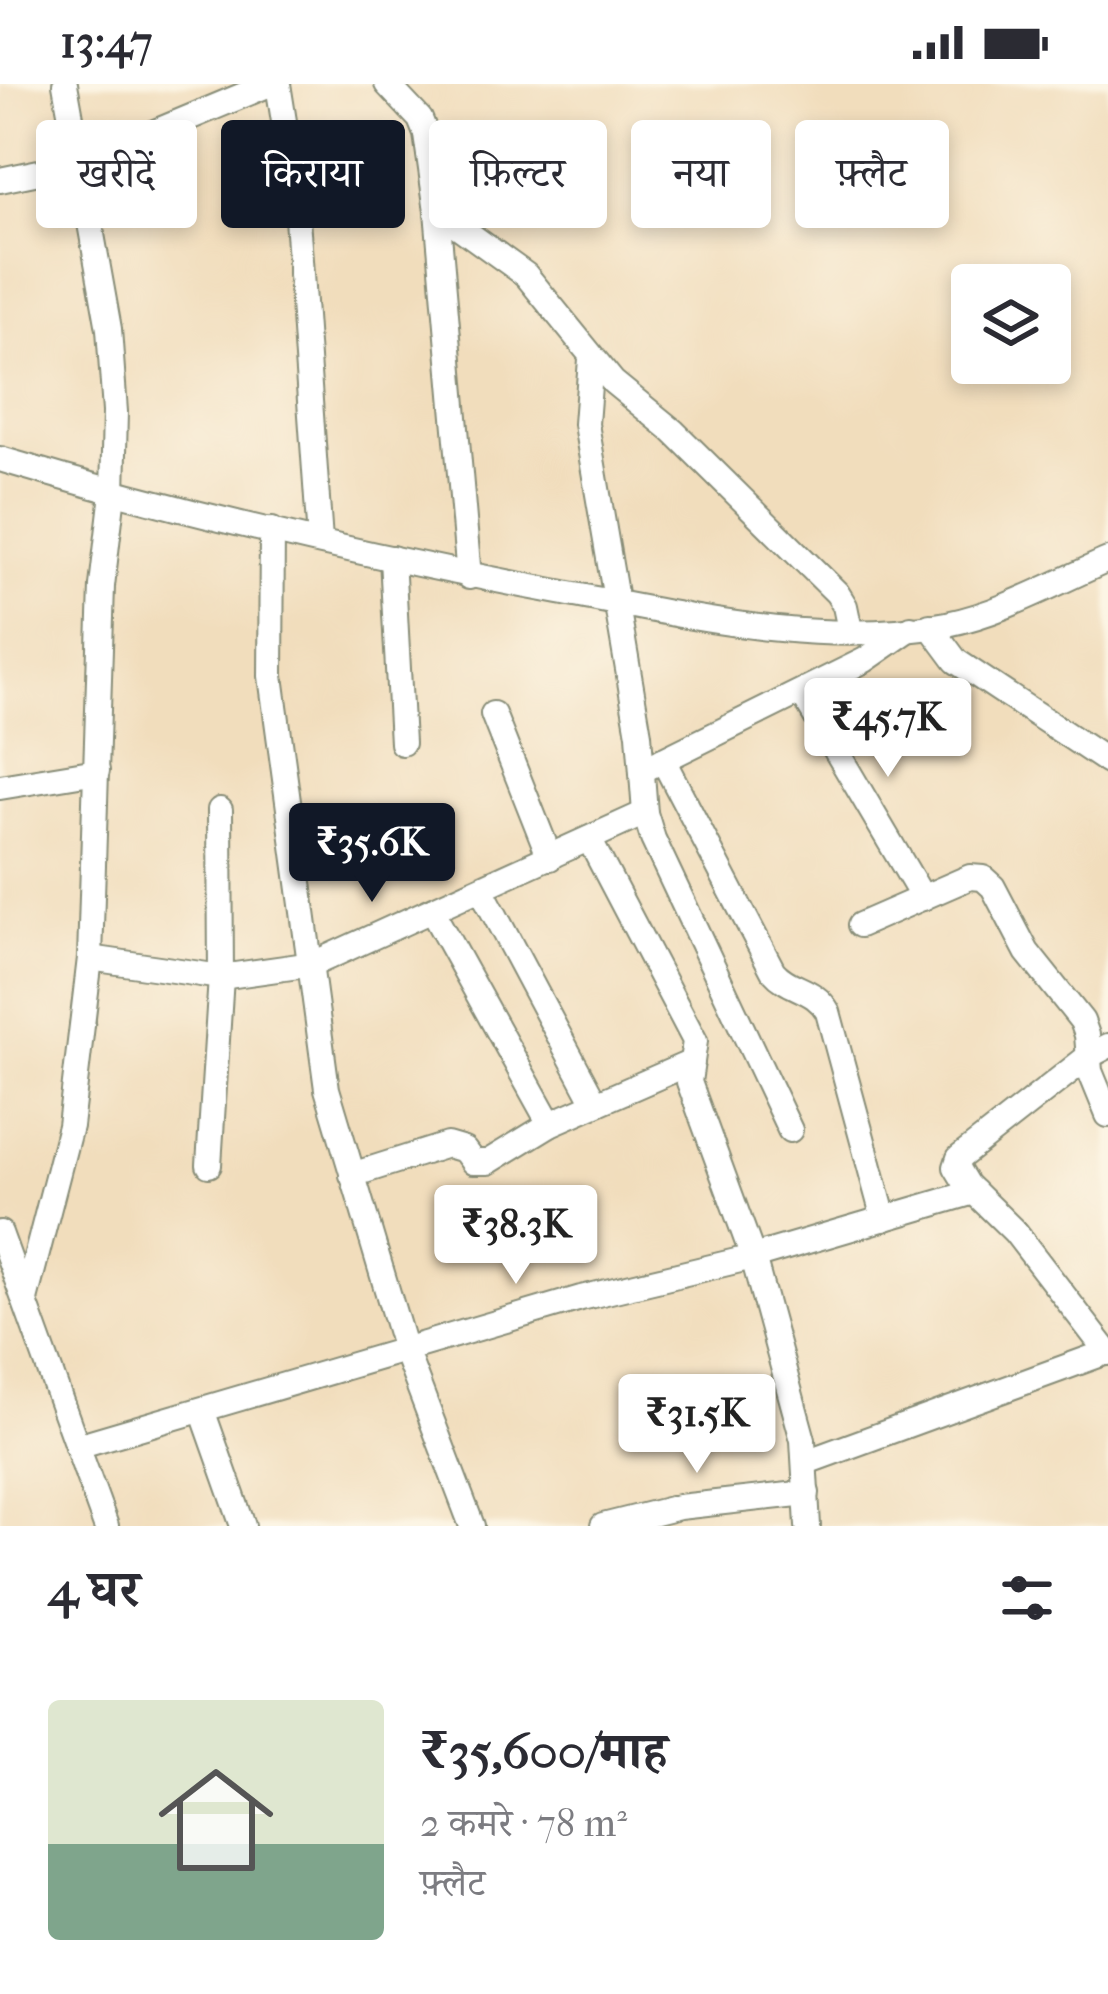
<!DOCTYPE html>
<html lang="hi">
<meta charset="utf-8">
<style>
:root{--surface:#fff;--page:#f7f7f7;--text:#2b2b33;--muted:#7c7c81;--accent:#111827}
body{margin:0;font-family:"IM FELL French Canon","Noto Serif Devanagari",serif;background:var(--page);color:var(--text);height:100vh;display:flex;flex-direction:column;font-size:45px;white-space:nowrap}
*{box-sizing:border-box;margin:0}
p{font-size:39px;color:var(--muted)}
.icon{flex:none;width:66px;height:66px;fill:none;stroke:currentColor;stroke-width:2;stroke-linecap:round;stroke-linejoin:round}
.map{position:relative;height:1442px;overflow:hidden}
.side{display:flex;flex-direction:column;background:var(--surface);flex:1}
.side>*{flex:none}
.guide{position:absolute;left:36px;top:36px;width:1038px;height:108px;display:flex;gap:24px}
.tools{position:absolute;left:951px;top:180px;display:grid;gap:24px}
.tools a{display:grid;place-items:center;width:120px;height:120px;border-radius:12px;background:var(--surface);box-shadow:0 6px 18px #0003;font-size:60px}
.price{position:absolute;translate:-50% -102px;padding:0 27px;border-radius:12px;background:#fff;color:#222;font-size:39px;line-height:78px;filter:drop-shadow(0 3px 6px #0008)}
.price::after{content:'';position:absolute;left:50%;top:72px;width:36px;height:27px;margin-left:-18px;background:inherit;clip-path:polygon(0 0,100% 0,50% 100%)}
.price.active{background:var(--accent);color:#fff}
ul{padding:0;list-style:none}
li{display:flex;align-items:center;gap:36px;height:300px;padding:0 48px}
li span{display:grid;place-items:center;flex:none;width:336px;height:240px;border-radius:12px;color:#555}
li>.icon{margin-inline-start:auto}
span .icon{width:144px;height:144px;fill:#fffc;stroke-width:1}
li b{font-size:51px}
h2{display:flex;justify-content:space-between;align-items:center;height:144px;padding:0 48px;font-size:51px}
.tag{padding:0 42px;border-radius:12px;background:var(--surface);box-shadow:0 6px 18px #0003;font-size:42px;line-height:108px}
.tag.active{background:var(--accent);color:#fff}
.status{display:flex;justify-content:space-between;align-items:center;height:84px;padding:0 60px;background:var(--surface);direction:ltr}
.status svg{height:33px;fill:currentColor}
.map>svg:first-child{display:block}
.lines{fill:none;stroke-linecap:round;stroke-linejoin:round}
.minor-casing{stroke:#888d78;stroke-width:28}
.minor{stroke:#fff;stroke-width:24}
</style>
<div class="status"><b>13:47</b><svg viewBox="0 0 49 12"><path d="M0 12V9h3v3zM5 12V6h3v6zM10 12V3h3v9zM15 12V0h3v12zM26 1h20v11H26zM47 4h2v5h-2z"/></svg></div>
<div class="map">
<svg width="1108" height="1442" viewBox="0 0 1108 1442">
<rect width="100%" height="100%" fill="#fcf5e5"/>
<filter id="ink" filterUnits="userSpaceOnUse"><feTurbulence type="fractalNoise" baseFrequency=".00833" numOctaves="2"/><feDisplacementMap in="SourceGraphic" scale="24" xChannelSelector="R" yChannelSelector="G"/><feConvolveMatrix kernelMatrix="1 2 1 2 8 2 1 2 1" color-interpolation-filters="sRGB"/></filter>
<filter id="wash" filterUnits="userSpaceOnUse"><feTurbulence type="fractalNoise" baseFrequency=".004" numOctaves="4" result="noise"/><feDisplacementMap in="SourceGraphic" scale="48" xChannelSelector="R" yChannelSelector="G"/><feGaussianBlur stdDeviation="2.7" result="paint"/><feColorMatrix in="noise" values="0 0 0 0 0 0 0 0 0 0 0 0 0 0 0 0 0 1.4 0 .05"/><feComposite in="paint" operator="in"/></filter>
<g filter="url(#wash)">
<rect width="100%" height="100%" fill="#f1ddbc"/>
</g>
<g filter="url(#ink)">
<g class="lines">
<defs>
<g id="minor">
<path d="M278,0l17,106 25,351"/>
<path d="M387,0l33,35 6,15 11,77 32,366"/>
<path d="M0,96l78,-16 192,-80"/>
<path d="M437,127l89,64 87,107 60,49 164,162 8,13 5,24"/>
<path d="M591,275l-5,65 53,310 6,79 8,26 137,291"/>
<path d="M0,375c183,55 371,98 559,133 124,23 261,57 388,32 55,-11 110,-42 161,-64"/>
<path d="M272,446l-1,146 56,413 78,261 67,176"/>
<path d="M392,474l10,185"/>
<path d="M930,542l26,35 152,101"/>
<path d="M802,609l121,205"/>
<path d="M493,630l57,144"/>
<path d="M663,676l110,211c17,20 41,16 55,41l56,207"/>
<path d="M649,683l216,-107 46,-32"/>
<path d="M0,703l97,-16"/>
<path d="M589,755l106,202 -6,41 64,175 50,183 5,86"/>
<path d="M481,805l114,214"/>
<path d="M432,827l118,213"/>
<path d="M860,841l110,-48 13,1 10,9 34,65 55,69 5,14 3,36 18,44"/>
<path d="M90,874l131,19 92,-13 332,-151"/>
<path d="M1108,962l-19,10 -130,102 -3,9 11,18 48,47 93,121"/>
<path d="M209,1081l12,-188 -1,-167"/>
<path d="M352,1091l95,-30 17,5 9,12h15l62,-38 142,-62"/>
<path d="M0,1149l106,293"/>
<path d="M25,1216l45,-174 20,-168 12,-372 11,-93 2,-81 -6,-83 -44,-245"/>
<path d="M202,1326l41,116"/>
<path d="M77,1362l504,-148 172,-41 221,-65"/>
<path d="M806,1378l301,-110"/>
<path d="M603,1442l76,-19 128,-14"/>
</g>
</defs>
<use href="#minor" class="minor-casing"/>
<use href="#minor" class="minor"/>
</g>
</g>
</svg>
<div class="tools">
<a><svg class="icon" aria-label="layers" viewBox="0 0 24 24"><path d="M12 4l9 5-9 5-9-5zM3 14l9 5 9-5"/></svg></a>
</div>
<b class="price" style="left:888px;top:696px">₹45.7K</b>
<b class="price active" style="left:372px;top:821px">₹35.6K</b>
<b class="price" style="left:516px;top:1203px">₹38.3K</b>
<b class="price" style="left:697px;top:1392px">₹31.5K</b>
<div class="guide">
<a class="tag">खरीदें</a>
<a class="tag active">किराया</a>
<a class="tag">फ़िल्टर</a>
<a class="tag">नया</a>
<a class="tag">फ़्लैट</a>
</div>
</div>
<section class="side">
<h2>4 घर<svg class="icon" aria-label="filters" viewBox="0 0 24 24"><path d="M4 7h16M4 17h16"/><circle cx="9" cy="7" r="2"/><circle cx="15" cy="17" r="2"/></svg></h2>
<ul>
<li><span style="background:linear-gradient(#dfe7d0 60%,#7fa58c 0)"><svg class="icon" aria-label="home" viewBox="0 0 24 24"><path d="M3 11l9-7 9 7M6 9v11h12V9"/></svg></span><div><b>₹35,600/माह</b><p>2 कमरे · 78 m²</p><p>फ़्लैट</p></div></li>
</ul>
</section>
